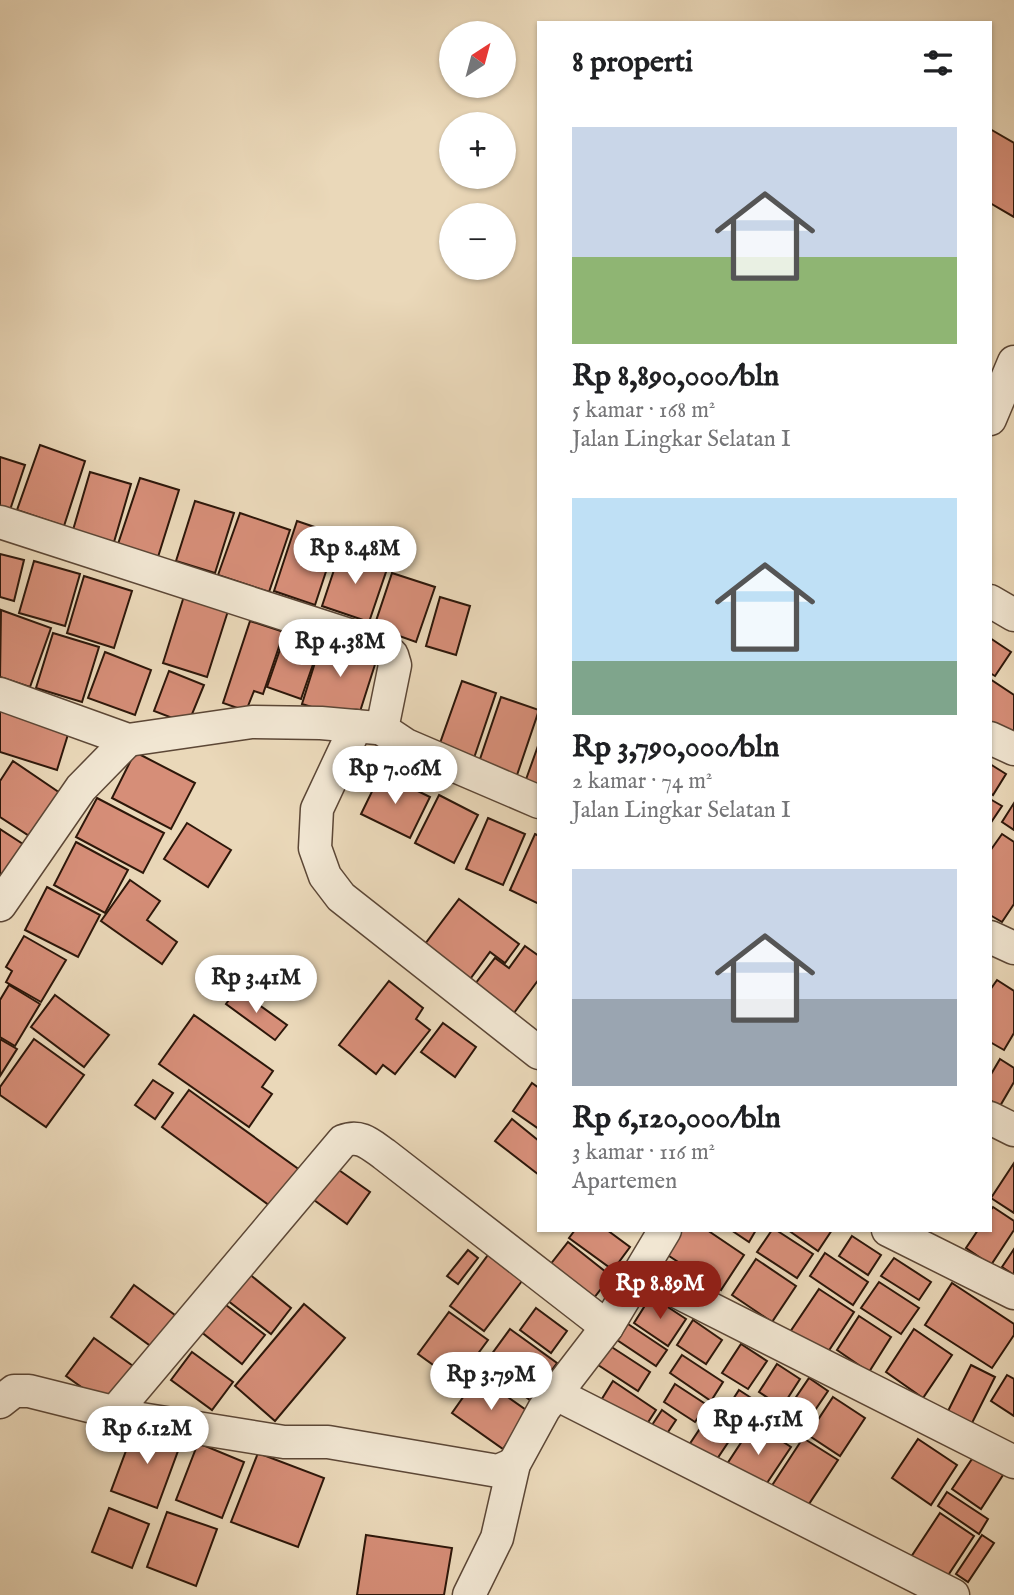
<!DOCTYPE html>
<html lang="id">
<meta charset="utf-8">
<style>
:root{--surface:#fff;--page:#f6f6f6;--text:#202124;--muted:#757577;--accent:#8f2418}
body{margin:0;font-family:"IM FELL English",serif;background:var(--page);color:var(--text);height:100vh;display:flex;flex-direction:column;font-size:26px;white-space:nowrap}
*{box-sizing:border-box;margin:0}
p{font-size:23px;color:var(--muted)}
.icon{flex:none;width:38px;height:38px;fill:none;stroke:currentColor;stroke-width:2;stroke-linecap:round;stroke-linejoin:round}
.map{position:relative;flex:1;overflow:hidden}
.sheet{position:absolute;left:537px;top:21px;width:455px;height:1211px;display:flex;flex-direction:column;background:var(--surface);border-radius:0px;box-shadow:0 2px 5px #0004}
.sheet>*{flex:none}
.needle{width:46px;rotate:36deg}
.tools{position:absolute;left:439px;top:21px;display:grid;gap:14px}
.tools a{display:grid;place-items:center;width:77px;height:77px;border-radius:50%;background:var(--surface);box-shadow:0 2px 5px #0004;font-size:35px}
.price{position:absolute;translate:-50% -60px;padding:0 16px;border-radius:24px;background:#fff;color:#222;font-size:23px;line-height:46px;filter:drop-shadow(0 2px 4px #0008)}
.price::after{content:'';position:absolute;left:50%;top:42px;width:21px;height:16px;margin-left:-10px;background:inherit;clip-path:polygon(0 0,100% 0,50% 100%)}
.price.current{background:var(--accent);color:#fff}
ul{padding:0;list-style:none}
li{display:grid;align-content:center;gap:14px;height:371px;padding:0 35px}
li span{display:grid;place-items:center;height:217px;border-radius:0px;color:#555}
li>.icon{margin-inline-start:auto}
span .icon{width:126px;height:126px;fill:#fffc;stroke-width:1}
li b{font-size:30px}
h2{display:flex;justify-content:space-between;align-items:center;height:84px;padding:0 35px;font-size:30px}
.map>svg:first-child{display:block}
.building{fill:#d68e78;stroke:#2d170a;stroke-width:2}
.lines{fill:none;stroke-linecap:round;stroke-linejoin:round}
.street-casing{stroke:#5c4736;stroke-width:35}
.street{stroke:#f1e6d2;stroke-width:32}
</style>
<div class="map">
<svg width="1014" height="1595" viewBox="0 0 1014 1595">
<rect width="100%" height="100%" fill="#ead8b9"/>
<filter id="stains"><feTurbulence type="fractalNoise" baseFrequency=".00286" numOctaves="4"/><feColorMatrix values="0 0 0 0 .2 0 0 0 0 .09 0 0 0 0 .02 0 0 0 .5 -.17"/></filter>
<radialGradient id="worn" r=".72"><stop offset=".6" stop-color="#630" stop-opacity="0"/><stop offset="1" stop-color="#630" stop-opacity=".3"/></radialGradient>
<g class="building">
<path d="M990,129l24,14v74l-24,-14z"/>
<path d="M40,445l45,16 -21,65 -47,-16z"/>
<path d="M0,457l25,8 -15,45 -10,-3z"/>
<path d="M90,472l41,12 -17,58 -41,-12z"/>
<path d="M140,478l39,12 -21,67 -40,-13z"/>
<path d="M195,501l39,12 -19,60 -39,-12z"/>
<path d="M240,513l50,17 -21,62 -51,-17z"/>
<path d="M297,521l41,14 -23,70 -41,-14z"/>
<path d="M341,549l47,17 -19,56 -47,-16z"/>
<path d="M0,554l24,6 -10,41 -14,-4z"/>
<path d="M34,561l46,13 -15,52 -46,-13z"/>
<path d="M392,573l43,14 -19,55 -42,-15z"/>
<path d="M84,576l48,15 -18,57 -47,-15z"/>
<path d="M184,596l44,15 -21,66 -44,-14z"/>
<path d="M440,597l30,9 -14,49 -30,-9z"/>
<path d="M1,610l50,18 -21,59 -30,-10z"/>
<path d="M250,621l34,11 -21,62 -9,-3 -8,20 -23,-8z"/>
<path d="M53,633l46,14 -17,55 -46,-14z"/>
<path d="M323,637l55,18 -21,66 -55,-17z"/>
<path d="M284,638l34,12 -17,49 -34,-12z"/>
<path d="M990,638l21,14 -16,24 -5,-3z"/>
<path d="M105,652l46,18 -16,45 -47,-17z"/>
<path d="M169,671l35,14 -16,39 -34,-13z"/>
<path d="M990,679l24,16v36l-5,8 -19,-12z"/>
<path d="M462,681l34,12 -22,65 -35,-12z"/>
<path d="M501,697l38,13 -23,68 -38,-13z"/>
<path d="M0,706l70,22 -13,42 -57,-18z"/>
<path d="M539,743v47l-15,-5z"/>
<path d="M135,752l60,31 -24,46 -59,-31z"/>
<path d="M13,761l50,34 -29,44 -34,-22v-36z"/>
<path d="M990,764l16,10 -13,21 -3,-2z"/>
<path d="M381,773l49,24 -20,41 -49,-24z"/>
<path d="M439,795l39,20 -24,48 -39,-20z"/>
<path d="M97,798l67,35 -21,40 -67,-36z"/>
<path d="M990,799l12,7 -12,18z"/>
<path d="M1014,803v27l-12,-8z"/>
<path d="M488,818l37,16 -22,51 -37,-16z"/>
<path d="M187,823l44,27 -23,37 -44,-28z"/>
<path d="M0,829l26,17 -20,31 -6,-4z"/>
<path d="M535,834l4,2v68l-29,-14z"/>
<path d="M1002,834l12,8v62l-12,18 -12,-7v-64z"/>
<path d="M76,842l52,28 -23,43 -51,-28z"/>
<path d="M130,880l30,21 -13,19 30,22 -15,22 -61,-43z"/>
<path d="M47,887l53,28 -22,42 -53,-27z"/>
<path d="M459,899l60,45 -14,19 -15,-11 -22,30 -46,-34z"/>
<path d="M24,936l42,24 -25,42 -35,-20 6,-11 -6,-4z"/>
<path d="M525,946l14,10v23l-28,38 -39,-29 23,-30 14,10z"/>
<path d="M997,980l17,11v42l-10,17 -14,-8v-52z"/>
<path d="M389,981l34,27 -7,11 14,11 -35,44 -12,-9 -7,9 -37,-29z"/>
<path d="M9,985l31,19 -25,42 -15,-9v-37z"/>
<path d="M237,989l50,36 -12,15 -49,-36z"/>
<path d="M55,995l54,40 -25,32 -53,-40z"/>
<path d="M194,1015l79,56 -11,16 10,7 -23,33 -90,-63z"/>
<path d="M443,1023l33,24 -21,30 -34,-25z"/>
<path d="M0,1039l17,10 -17,27z"/>
<path d="M34,1039l50,36 -38,52 -46,-32v-8z"/>
<path d="M1000,1059l14,9v14l-14,24 -10,-6v-24z"/>
<path d="M153,1080l20,13 -18,26 -20,-14z"/>
<path d="M532,1083l7,5v41l-26,-18z"/>
<path d="M189,1090l115,83 -27,38 -115,-84z"/>
<path d="M512,1119l27,22v34l-44,-34z"/>
<path d="M1014,1163v50l-23,-15z"/>
<path d="M336,1168l34,24 -23,32 -33,-24z"/>
<path d="M993,1207l21,14v9l-23,35 -25,-17 12,-18h12v-19z"/>
<path d="M575,1230h32l23,17 -17,23 -44,-32z"/>
<path d="M681,1230h26l37,25 -23,35 -55,-36z"/>
<path d="M731,1230h25l-7,12z"/>
<path d="M772,1230h4l37,24 -16,24 -40,-26z"/>
<path d="M788,1230h44l-14,21z"/>
<path d="M852,1236l29,19 -13,20 -29,-19z"/>
<path d="M568,1242l43,34 -21,27 -44,-33z"/>
<path d="M1014,1249v26l-12,-8z"/>
<path d="M468,1250l10,8 -20,26 -11,-8z"/>
<path d="M825,1253l43,29 -15,23 -43,-29z"/>
<path d="M488,1255l34,26 -38,50 -34,-25z"/>
<path d="M894,1258l37,24 -12,18 -38,-24z"/>
<path d="M756,1259l40,27 -24,36 -40,-27z"/>
<path d="M248,1273l43,35 -20,26 -44,-34z"/>
<path d="M879,1282l40,26 -18,26 -40,-26z"/>
<path d="M952,1283l62,41v11l-22,33 -67,-43z"/>
<path d="M134,1285l45,33 -23,32 -45,-33z"/>
<path d="M819,1289l35,23 -28,43 -36,-23z"/>
<path d="M651,1296l35,23 -18,27 -34,-23z"/>
<path d="M222,1302l43,33 -23,29 -42,-33z"/>
<path d="M304,1304l41,34 -70,83 -40,-35z"/>
<path d="M536,1308l31,23 -16,22 -31,-23z"/>
<path d="M449,1312l39,28 -31,42 -39,-28z"/>
<path d="M859,1316l32,21 -22,35 -32,-22z"/>
<path d="M619,1318l48,32 -11,16 -48,-32z"/>
<path d="M693,1320l29,20 -16,24 -29,-19z"/>
<path d="M510,1329l47,34 -27,37 -47,-34z"/>
<path d="M914,1329l38,26 -29,43 -37,-26z"/>
<path d="M94,1338l46,33 -28,38 -46,-33z"/>
<path d="M607,1344l43,28 -12,19 -43,-28z"/>
<path d="M741,1344l26,17 -19,28 -26,-16z"/>
<path d="M192,1352l41,30 -21,28 -41,-30z"/>
<path d="M682,1355l41,27 -12,19 -41,-28z"/>
<path d="M777,1364l23,15 -18,28 -23,-15z"/>
<path d="M971,1365l24,12 -24,48 -24,-12z"/>
<path d="M1007,1375l7,4v37l-23,-15z"/>
<path d="M478,1376l51,36 -26,37 -51,-36z"/>
<path d="M809,1378l19,13 -19,28 -19,-13z"/>
<path d="M613,1381l43,29 -13,20 -43,-28z"/>
<path d="M675,1384l32,21 -12,17 -31,-20z"/>
<path d="M739,1390l20,13 -11,17 -20,-13z"/>
<path d="M833,1397l32,21 -25,38 -32,-21z"/>
<path d="M715,1406l26,17 -28,42 -26,-17z"/>
<path d="M662,1410l14,10 -12,18 -14,-10z"/>
<path d="M754,1423l37,24 -30,45 -36,-25z"/>
<path d="M136,1424l46,16 -25,68 -46,-17z"/>
<path d="M803,1438l35,22 -33,50 -34,-23z"/>
<path d="M918,1439l39,26 -26,40 -39,-27z"/>
<path d="M198,1443l46,19 -22,56 -46,-18z"/>
<path d="M258,1453l66,25 -26,69 -67,-25z"/>
<path d="M974,1456l29,19 -22,34 -29,-20z"/>
<path d="M947,1492l41,27 -9,15 -41,-28z"/>
<path d="M109,1508l40,16 -17,44 -40,-16z"/>
<path d="M167,1512l50,17 -21,57 -49,-19z"/>
<path d="M940,1513l34,23 -33,50 -34,-23z"/>
<path d="M366,1535l86,13 -8,47h-87z"/>
<path d="M982,1535l12,8 -26,39 -12,-8z"/>
</g>
<g class="lines">
<defs>
<g id="street">
<path d="M990,419l24,-57"/>
<path d="M0,522l380,123 12,10 3,10 -13,64 24,16 133,57"/>
<path d="M990,601l24,14"/>
<path d="M0,694l128,46 124,-18 69,1 56,5"/>
<path d="M356,726l-39,83 -2,39 10,28 16,21 198,156"/>
<path d="M990,738l24,11"/>
<path d="M0,905l81,-117 47,-48"/>
<path d="M990,937l24,11"/>
<path d="M990,1118l24,12"/>
<path d="M888,1230l126,63"/>
<path d="M640,1273l374,189"/>
<path d="M556,1394l397,201"/>
<path d="M0,1402l14,-11h15l112,28 143,23h44l170,29 16,-7"/>
<path d="M114,1413l229,-272c17,-7 27,3 41,13l223,173"/>
<path d="M469,1595l28,-57 17,-74 30,-55 63,-82 58,-97"/>
</g>
</defs>
<use href="#street" class="street-casing"/>
<use href="#street" class="street"/>
</g>
<rect width="100%" height="100%" filter="url(#stains)"/>
<rect width="100%" height="100%" fill="url(#worn)"/>
</svg>
<div class="tools">
<a><svg class="needle" viewBox="-14 -14 28 28"><path d="M0-13l5 13h-10z" fill="#e53935"/><path d="M0 13l5-13h-10z" fill="#757577"/></svg></a>
<a>+</a>
<a>−</a>
</div>
<b class="price" style="left:355px;top:586px">Rp 8.48M</b>
<b class="price" style="left:340px;top:679px">Rp 4.38M</b>
<b class="price" style="left:395px;top:806px">Rp 7.06M</b>
<b class="price" style="left:256px;top:1015px">Rp 3.41M</b>
<b class="price current" style="left:660px;top:1321px">Rp 8.89M</b>
<b class="price" style="left:491px;top:1412px">Rp 3.79M</b>
<b class="price" style="left:758px;top:1457px">Rp 4.51M</b>
<b class="price" style="left:147px;top:1466px">Rp 6.12M</b>
<section class="sheet">
<h2>8 properti<svg class="icon" aria-label="filters" viewBox="0 0 24 24"><path d="M4 7h16M4 17h16"/><circle cx="9" cy="7" r="2"/><circle cx="15" cy="17" r="2"/></svg></h2>
<ul>
<li><span style="background:linear-gradient(#c9d6e8 60%,#8fb573 0)"><svg class="icon" aria-label="home" viewBox="0 0 24 24"><path d="M3 11l9-7 9 7M6 9v11h12V9"/></svg></span><div><b>Rp 8,890,000/bln</b><p>5 kamar · 168 m²</p><p>Jalan Lingkar Selatan I</p></div></li>
<li><span style="background:linear-gradient(#bfe0f5 75%,#7fa58c 0)"><svg class="icon" aria-label="home" viewBox="0 0 24 24"><path d="M3 11l9-7 9 7M6 9v11h12V9"/></svg></span><div><b>Rp 3,790,000/bln</b><p>2 kamar · 74 m²</p><p>Jalan Lingkar Selatan I</p></div></li>
<li><span style="background:linear-gradient(#c9d6e8 60%,#9aa5b1 0)"><svg class="icon" aria-label="home" viewBox="0 0 24 24"><path d="M3 11l9-7 9 7M6 9v11h12V9"/></svg></span><div><b>Rp 6,120,000/bln</b><p>3 kamar · 116 m²</p><p>Apartemen</p></div></li>
</ul>
</section>
</div>
